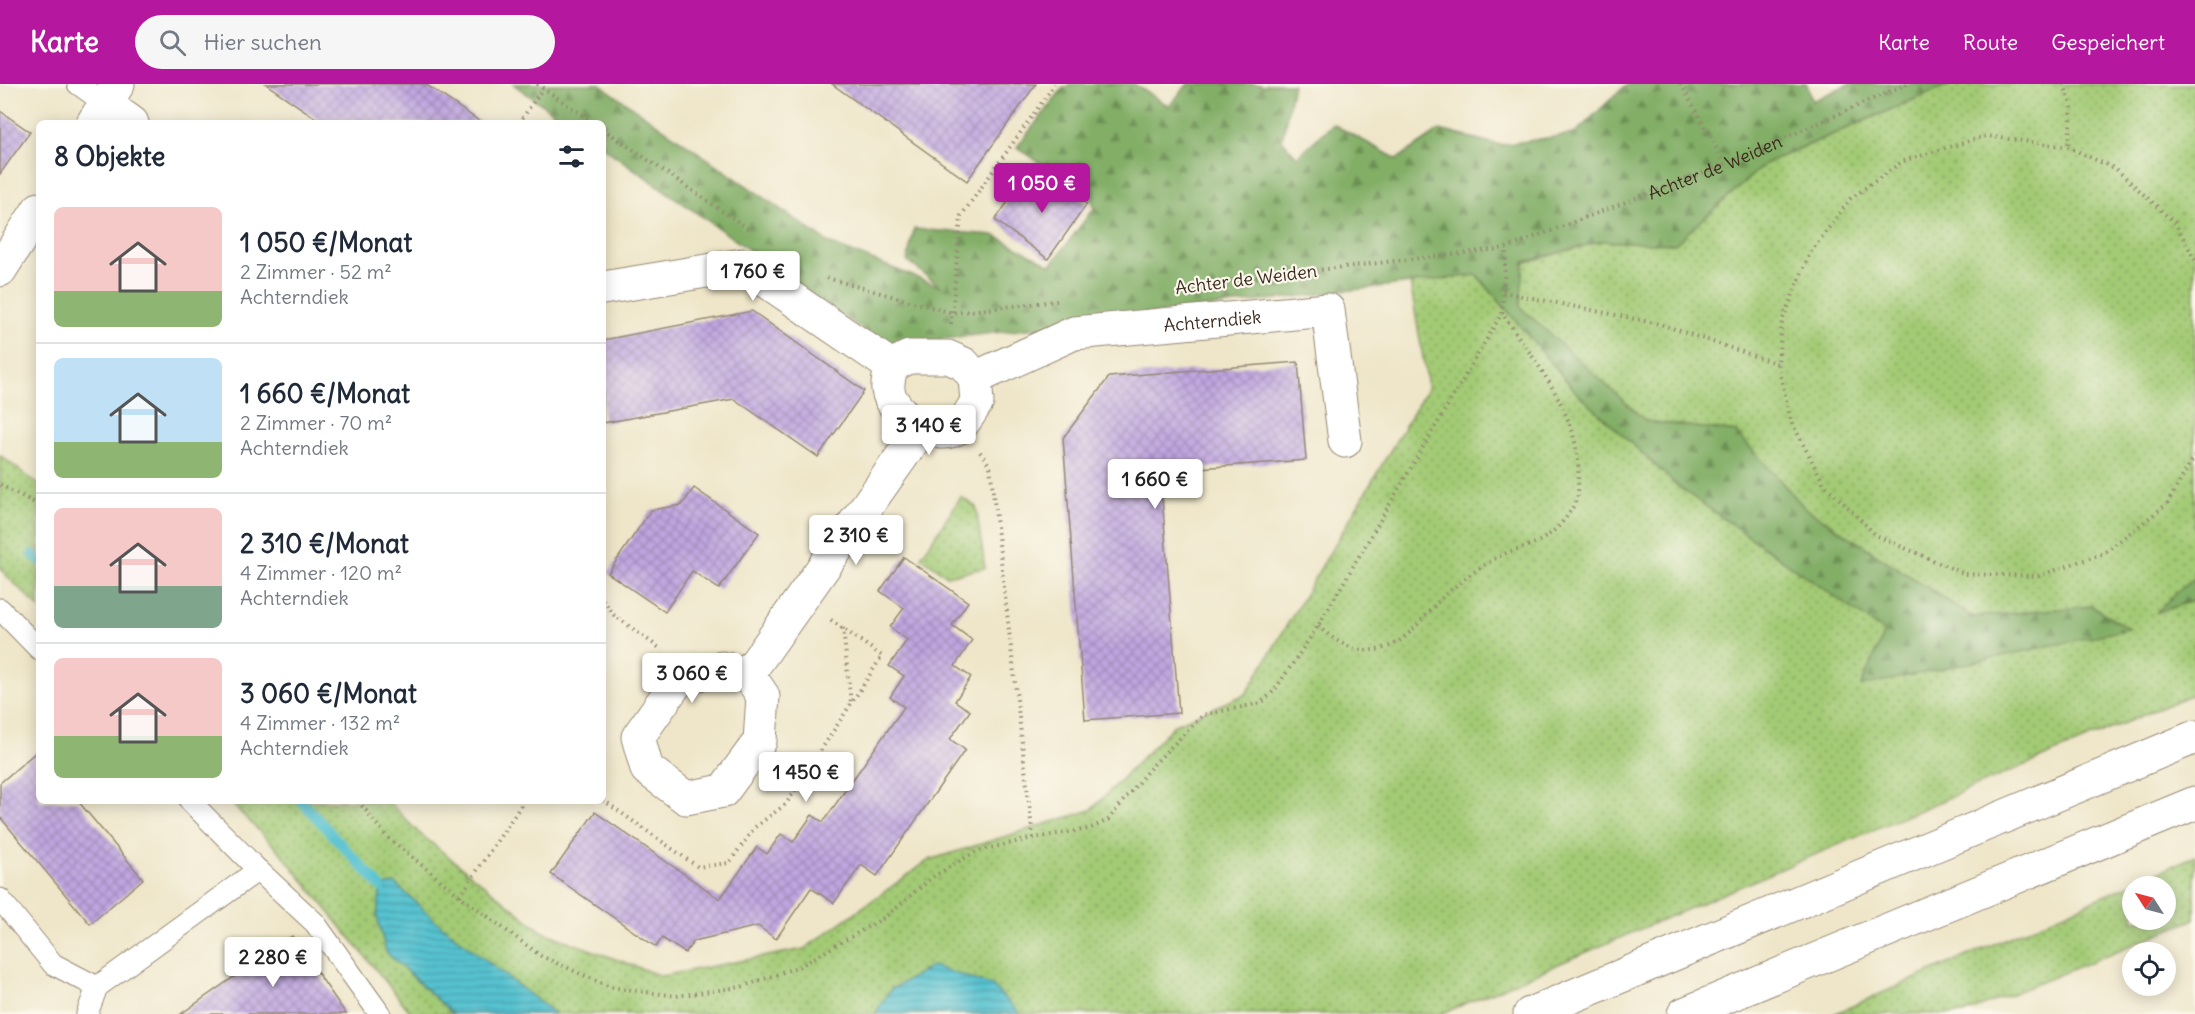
<!DOCTYPE html>
<html lang="de">
<meta charset="utf-8">
<style>
:root{--surface:#fff;--page:#f6f6f7;--text:#1f2937;--muted:#747a83;--line:#e0e1e3;--accent:#b5179e}
body{margin:0;font-family:Delius,sans-serif;background:var(--page);color:var(--text);height:100vh;display:flex;flex-direction:column;font-size:22px;white-space:nowrap}
*{box-sizing:border-box;margin:0}
p{font-size:20px;color:var(--muted)}
.icon{flex:none;width:33px;height:33px;fill:none;stroke:currentColor;stroke-width:2;stroke-linecap:round;stroke-linejoin:round}
.map{position:relative;flex:1;overflow:hidden}
.side{position:absolute;left:36px;top:36px;width:570px;height:684px;display:flex;flex-direction:column;background:var(--surface);border-radius:9px;box-shadow:0 3px 15px #0003}
.side>*{flex:none}
.needle{width:39px;rotate:306deg}
.tools{position:absolute;left:2122px;top:792px;display:grid;gap:12px}
.tools a{display:grid;place-items:center;width:54px;height:54px;border-radius:50%;background:var(--surface);box-shadow:0 3px 15px #0003;font-size:30px}
.price{position:absolute;translate:-50% -51px;padding:0 14px;border-radius:6px;background:#fff;color:#222;font-size:20px;line-height:39px;filter:drop-shadow(0 2px 3px #0008)}
.price::after{content:'';position:absolute;left:50%;top:36px;width:18px;height:14px;margin-left:-9px;background:inherit;clip-path:polygon(0 0,100% 0,50% 100%)}
.price.selected{background:var(--accent);color:#fff}
ul{padding:0;list-style:none}
li{display:flex;align-items:center;gap:18px;height:150px;padding:0 18px}
li+li{border-top:2px solid var(--line)}
li span{display:grid;place-items:center;flex:none;width:168px;height:120px;border-radius:9px;color:#555}
li>.icon{margin-inline-start:auto}
span .icon{width:72px;height:72px;fill:#fffc;stroke-width:1}
li b{font-size:26px}
h2{display:flex;justify-content:space-between;align-items:center;height:72px;padding:0 18px;font-size:26px}
header{display:flex;align-items:center;gap:36px;box-sizing:border-box;height:84px;padding:0 30px;background:var(--accent);color:#fff}
header strong{font-size:28px}
nav{display:flex;gap:33px;margin-inline-start:auto;font-size:21px}
.search{width:420px;height:54px;background:var(--page);display:flex;align-items:center;gap:15px;box-sizing:border-box;padding:0 21px;border-radius:33px;color:var(--muted);font-size:22px}
.map>svg:first-child{display:block}
.green{fill:url(#green-dots);stroke:#6f7a4a;stroke-width:1.5;fill-rule:evenodd}
.forest{fill:url(#forest-firs);stroke:#5e6c42;stroke-width:1.5}
.water{fill:url(#water-rules);stroke:#487677;stroke-width:1.5}
.lines{fill:none;stroke-linecap:round;stroke-linejoin:round}
.stream{stroke:#56c2d0;stroke-width:10}
.building{fill:url(#building-cross-hatch)}
.service-casing{stroke:#958874;stroke-width:23}
.minor-casing{stroke:#958874;stroke-width:35}
.trunk-casing{stroke:#958874;stroke-width:35}
.path{stroke:#958874;stroke-width:4;stroke-dasharray:1.5 4.5;stroke-linecap:butt}
.service{stroke:#fff;stroke-width:21}
.minor{stroke:#fff;stroke-width:33}
.trunk{stroke:#fff;stroke-width:33}
.labels{text-anchor:middle;dominant-baseline:central;stroke-width:4.5;stroke-linejoin:round;paint-order:stroke}
.street-label{font-size:18px;fill:#3b2a1e;stroke:#fbf7ec}
</style>
<header>
<strong>Karte</strong>
<div class="search"><svg class="icon" aria-label="search" viewBox="0 0 24 24"><circle cx="10" cy="10" r="6"/><path d="M15 15l6 6"/></svg>Hier suchen</div>
<nav><a>Karte</a><a>Route</a><a>Gespeichert</a></nav>
</header>
<div class="map">
<svg width="2195" height="930" viewBox="0 0 2195 930">
<defs>
<pattern id="green-dots" width="8" height="8" patternUnits="userSpaceOnUse" patternTransform="scale(1.5)"><rect width="8" height="8" fill="#a3ca75"/><path d="M2 2h.1M6 6h.1" fill="none" stroke="#86a45f" stroke-width="1.8" stroke-linecap="round"/></pattern>
<pattern id="forest-firs" width="22" height="20" patternUnits="userSpaceOnUse" patternTransform="scale(1.5)"><rect width="22" height="20" fill="#82ae66"/><path d="M5 1l3.5 6h-7zM16 11l3.5 6h-7z" fill="#6c8e53"/></pattern>
<pattern id="water-rules" width="6" height="5" patternUnits="userSpaceOnUse" patternTransform="scale(1.5)"><rect width="6" height="5" fill="#56c2d0"/><path d="M0 2.5h6" fill="none" stroke="#489ea8"/></pattern>
<pattern id="building-cross-hatch" width="8" height="8" patternUnits="userSpaceOnUse" patternTransform="scale(1.5)"><rect width="8" height="8" fill="#c0a6e0"/><path d="M0 0l8 8M0 8l8-8" fill="none" stroke="#9d87b5"/></pattern>
</defs>
<rect width="100%" height="100%" fill="#fbf7ec"/>
<filter id="ink" filterUnits="userSpaceOnUse"><feTurbulence type="fractalNoise" baseFrequency=".0167" numOctaves="2"/><feDisplacementMap in="SourceGraphic" scale="12" xChannelSelector="R" yChannelSelector="G"/><feConvolveMatrix kernelMatrix="1 2 1 2 8 2 1 2 1" color-interpolation-filters="sRGB"/></filter>
<filter id="wash" filterUnits="userSpaceOnUse"><feTurbulence type="fractalNoise" baseFrequency=".008" numOctaves="4" result="noise"/><feDisplacementMap in="SourceGraphic" scale="24" xChannelSelector="R" yChannelSelector="G"/><feGaussianBlur stdDeviation="1.35" result="paint"/><feColorMatrix in="noise" values="0 0 0 0 0 0 0 0 0 0 0 0 0 0 0 0 0 1.4 0 .05"/><feComposite in="paint" operator="in"/></filter>
<g filter="url(#wash)">
<rect width="100%" height="100%" fill="#efe6c9"/>
<g class="green">
<path d="M1950,0h245v494l-15,11 -23,23 38,-12v93l-754,321h-1029l-132,-162 -51,-51h159l31,32 124,99 118,44 143,-27 125,-89 162,-50 84,-86 71,-30 182,-307 -18,-105 67,-7 99,117 104,96 205,144 -24,54 231,-80 -120,11 -167,-109 -69,-76 -90,-11 -127,-114 5,-44 77,-22 74,3 91,-81z"/>
<path d="M0,371l39,30v123l-39,-39z"/>
<path d="M961,413l15,10 9,61 -38,8 -26,-19z"/>
<path d="M2195,772v63l-232,95h-129zM2133,802h33v34h-33z"/>
</g>
<g class="forest">
<path d="M513,0h86l232,160 110,43 -34,-26 7,-32 80,6 57,30 43,-57 -2,-9 -75,-52 46,-59 8,-4h63l35,22 19,-22h67l10,2 1,-2h27l-11,56 15,17 36,-33 64,35 43,-29 60,15 74,-11 53,-50h180l5,17 37,-17h101l-184,79 -91,81 -74,-3 -77,21 -4,45 126,114 90,11 69,76 167,109 120,-11 37,23 -268,57 24,-54 -205,-144 -104,-96 -99,-117 -591,71 -283,-199v-24h-35z"/>
<path d="M2195,494v22l-39,13 24,-24z"/>
</g>
<g class="water">
<path d="M395,799l42,39 118,92h-102l-67,-62 -9,-36 4,-29z"/>
<path d="M932,882l59,19 30,29h-146l15,-24z"/>
</g>
<g class="lines">
<g class="stream">
<path d="M32,470l7,6"/>
<path d="M301,717l80,86"/>
</g>
</g>
<g id="blocks">
<g class="building">
<path d="M266,0h159l57,39h-159z"/>
<path d="M832,0h204l-69,97z"/>
<path d="M0,27l30,21 -30,42z"/>
<path d="M1039,86l48,34 -39,55 -53,-39 20,-28 5,3z"/>
<path d="M752,227l112,80 -46,66 -84,-58 -131,24v-83z"/>
<path d="M1298,278l8,98 -146,11 19,242 -94,7 -22,-282 46,-61z"/>
<path d="M694,404l65,45 -40,56 -27,-18 -27,41 -57,-39 43,-63 31,-5z"/>
<path d="M904,473l64,45 -16,23 20,15 -17,26 16,11 -16,24 15,10 -20,28 15,11 -88,126 -16,-11 -27,38 -23,-15 -35,51 -18,-13 -64,15 -9,12 -23,-15 -6,9 -105,-73 44,-62 125,87 37,-52 10,7 14,-20 12,8 19,-27 11,7 81,-115 -14,-10 14,-21 -15,-10 18,-26 -17,-13 14,-19 -24,-17z"/>
<path d="M36,668l3,3v46h39l65,78 -53,45 -90,-107v-34z"/>
<path d="M292,852l54,78h-165z"/>
</g>
</g>
</g>
<g filter="url(#ink)">
<use href="#blocks" fill-opacity="0" stroke="#958874" stroke-width="1.5"/>
<g class="lines">
<defs>
<g id="service">
<path d="M78,0l28,20"/>
<path d="M0,525l39,40"/>
<path d="M190,717l68,69 57,53 65,91"/>
<path d="M0,815l53,65 44,23"/>
<path d="M87,930l10,-27 161,-117"/>
</g>
<g id="minor">
<path d="M106,20l26,19"/>
<path d="M93,39l25,-39"/>
<path d="M0,186l39,-61"/>
<path d="M603,204l140,-23 148,101"/>
<path id="s2" d="M891,282l18,-9h39l16,7 11,14 99,-45 254,-23 17,131"/>
<path d="M891,282c-1,7 -4,17 -3,24 4,25 51,56 73,35 6,-6 11,-16 16,-23l-2,-24"/>
<path d="M722,584l26,6 15,22 -3,45 -37,50 -37,7 -39,-29 -9,-32 41,-58z"/>
<path d="M748,590l174,-246"/>
</g>
<g id="trunk">
<path d="M1530,930l665,-277"/>
<path d="M1684,930l511,-211"/>
</g>
</defs>
<use href="#service" class="service-casing"/>
<use href="#minor" class="minor-casing"/>
<use href="#trunk" class="trunk-casing"/>
<g class="path">
<path d="M537,0l57,39"/>
<path d="M1681,0l44,80"/>
<path d="M2064,0l8,24 -4,39"/>
<path d="M519,39l24,-35"/>
<path d="M603,45l147,101"/>
<path d="M2195,176l-20,-37 -59,-54 -48,-22 -82,-11 -83,25 -53,38 -40,54 -28,68 -4,43 13,57 33,63 53,52 88,38 73,2 66,-23 63,-49 28,-49"/>
<path d="M827,194l125,35 105,-12"/>
<path id="s1" d="M1208,199l298,-35 219,-84 182,-80"/>
<path d="M1503,208l157,32 118,40"/>
<path d="M951,240l10,-108 94,-132"/>
<path d="M980,368l10,14 43,372"/>
<path d="M0,401l39,20"/>
<path d="M603,516l11,15 48,35"/>
<path d="M1318,542c21,19 44,32 74,19 19,-8 36,-35 53,-50 18,-16 37,-30 59,-41 11,-5 24,-7 35,-13 17,-9 31,-25 38,-43 2,-6 1,-13 1,-18 5,-63 -43,-118 -76,-167"/>
<path d="M843,544l8,76"/>
<path d="M603,716l95,67 31,-4 26,-36 31,-23 96,-148 -54,-38"/>
<path d="M358,717l28,35 74,60 81,60 69,31 66,9 65,-9 59,-21 85,-49 49,-41 43,-25 56,-13 56,-9 19,-9 40,-50 55,-55 58,-12 13,-12 44,-65 184,-313 4,-65"/>
<path d="M460,812l64,-95"/>
</g>
<use href="#service" class="service"/>
<use href="#minor" class="minor"/>
<use href="#trunk" class="trunk"/>
</g>
</g>
<g class="labels">
<g class="street-label">
<text stroke="none"><textPath href="#s1" startOffset="524">Achter de Weiden</textPath></text>
<text transform="translate(1246 195) rotate(-7)">Achter de Weiden</text>
<text stroke="none"><textPath href="#s2" startOffset="342">Achterndiek</textPath></text>
</g>
</g>
</svg>
<div class="tools">
<a><svg class="needle" viewBox="-14 -14 28 28"><path d="M0-13l5 13h-10z" fill="#e53935"/><path d="M0 13l5-13h-10z" fill="#747a83"/></svg></a>
<a><svg class="icon" aria-label="locate" viewBox="0 0 24 24"><circle cx="12" cy="12" r="6"/><path d="M12 2v4M12 18v4M2 12h4M18 12h4"/></svg></a>
</div>
<b class="price selected" style="left:1042px;top:130px">1 050 €</b>
<b class="price" style="left:753px;top:218px">1 760 €</b>
<b class="price" style="left:929px;top:372px">3 140 €</b>
<b class="price" style="left:1155px;top:426px">1 660 €</b>
<b class="price" style="left:856px;top:482px">2 310 €</b>
<b class="price" style="left:692px;top:620px">3 060 €</b>
<b class="price" style="left:806px;top:719px">1 450 €</b>
<b class="price" style="left:273px;top:904px">2 280 €</b>
<section class="side">
<h2>8 Objekte<svg class="icon" aria-label="filters" viewBox="0 0 24 24"><path d="M4 7h16M4 17h16"/><circle cx="9" cy="7" r="2"/><circle cx="15" cy="17" r="2"/></svg></h2>
<ul>
<li><span style="background:linear-gradient(#f6c9c9 70%,#8fb573 0)"><svg class="icon" aria-label="home" viewBox="0 0 24 24"><path d="M3 11l9-7 9 7M6 9v11h12V9"/></svg></span><div><b>1 050 €/Monat</b><p>2 Zimmer · 52 m²</p><p>Achterndiek</p></div></li>
<li><span style="background:linear-gradient(#bfe0f5 70%,#8fb573 0)"><svg class="icon" aria-label="home" viewBox="0 0 24 24"><path d="M3 11l9-7 9 7M6 9v11h12V9"/></svg></span><div><b>1 660 €/Monat</b><p>2 Zimmer · 70 m²</p><p>Achterndiek</p></div></li>
<li><span style="background:linear-gradient(#f6c9c9 65%,#7fa58c 0)"><svg class="icon" aria-label="home" viewBox="0 0 24 24"><path d="M3 11l9-7 9 7M6 9v11h12V9"/></svg></span><div><b>2 310 €/Monat</b><p>4 Zimmer · 120 m²</p><p>Achterndiek</p></div></li>
<li><span style="background:linear-gradient(#f6c9c9 65%,#8fb573 0)"><svg class="icon" aria-label="home" viewBox="0 0 24 24"><path d="M3 11l9-7 9 7M6 9v11h12V9"/></svg></span><div><b>3 060 €/Monat</b><p>4 Zimmer · 132 m²</p><p>Achterndiek</p></div></li>
</ul>
</section>
</div>
